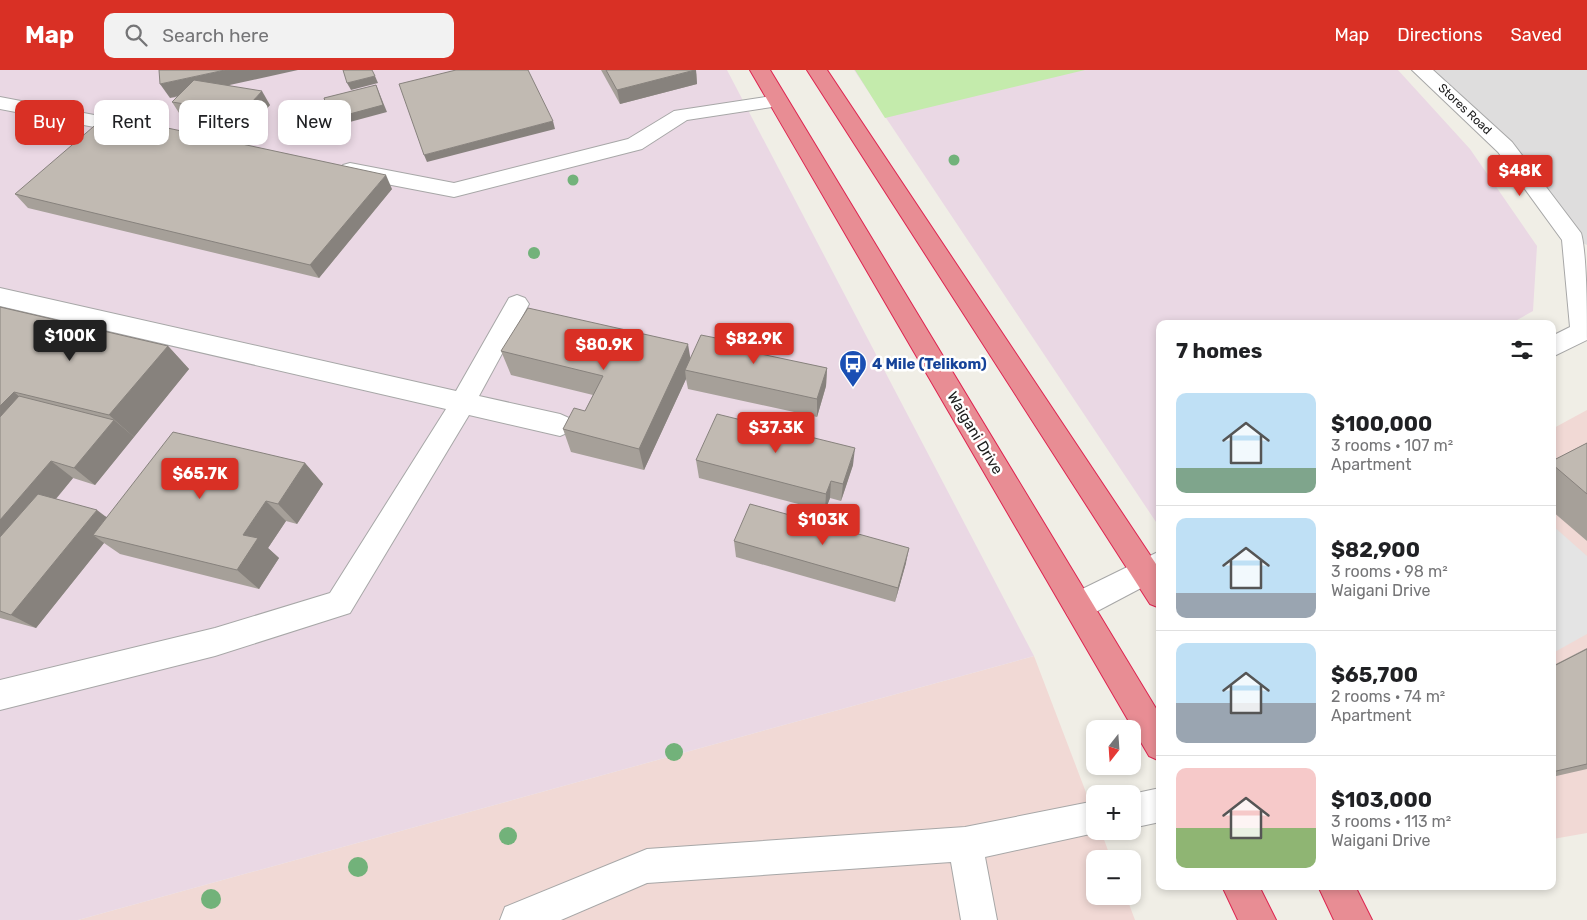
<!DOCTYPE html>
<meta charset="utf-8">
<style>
:root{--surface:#fff;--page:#f2f2f2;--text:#202124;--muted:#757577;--line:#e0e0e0;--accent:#d93025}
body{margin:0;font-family:Rubik,sans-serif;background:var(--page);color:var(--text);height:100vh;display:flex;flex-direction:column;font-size:19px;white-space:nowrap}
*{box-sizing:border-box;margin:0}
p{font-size:16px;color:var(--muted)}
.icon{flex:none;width:28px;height:28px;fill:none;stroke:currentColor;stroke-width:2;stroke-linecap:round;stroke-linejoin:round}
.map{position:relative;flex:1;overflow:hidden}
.drawer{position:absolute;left:1156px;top:250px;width:400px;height:570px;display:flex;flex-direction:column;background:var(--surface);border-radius:10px;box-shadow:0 2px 8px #0003}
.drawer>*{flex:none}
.hud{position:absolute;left:15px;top:30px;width:475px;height:45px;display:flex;gap:10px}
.needle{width:32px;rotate:197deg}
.buttons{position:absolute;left:1086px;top:650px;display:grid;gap:10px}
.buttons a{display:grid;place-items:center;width:55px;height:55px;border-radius:10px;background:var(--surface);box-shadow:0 2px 8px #0003;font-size:25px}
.price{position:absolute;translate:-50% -42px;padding:0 11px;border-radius:5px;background:var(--accent);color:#fff;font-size:16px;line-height:32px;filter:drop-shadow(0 1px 2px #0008)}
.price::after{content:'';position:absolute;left:50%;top:30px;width:15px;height:11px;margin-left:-8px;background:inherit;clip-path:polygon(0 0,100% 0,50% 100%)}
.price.current{background:#222;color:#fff}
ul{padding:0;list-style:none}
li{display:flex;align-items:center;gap:15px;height:125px;padding:0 20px}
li+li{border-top:1px solid var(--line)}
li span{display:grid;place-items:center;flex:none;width:140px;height:100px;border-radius:10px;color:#555}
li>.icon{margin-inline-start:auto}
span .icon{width:60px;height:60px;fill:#fffc;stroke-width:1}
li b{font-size:21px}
h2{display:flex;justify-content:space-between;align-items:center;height:60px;padding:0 20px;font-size:21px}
.tag{padding:0 18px;border-radius:10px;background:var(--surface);box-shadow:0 2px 8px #0003;font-size:18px;line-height:45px}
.tag.current{background:var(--accent);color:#fff}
header{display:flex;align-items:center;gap:30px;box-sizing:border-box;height:70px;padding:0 25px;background:var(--accent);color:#fff}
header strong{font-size:24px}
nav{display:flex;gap:28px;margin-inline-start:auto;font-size:18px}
.search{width:350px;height:45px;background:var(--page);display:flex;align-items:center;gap:12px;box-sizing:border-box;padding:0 18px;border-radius:10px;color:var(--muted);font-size:19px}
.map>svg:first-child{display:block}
.residential{fill:#dedddd}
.commercial{fill:#f1d9d5}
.industrial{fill:#ead8e4}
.grass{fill:#c4ebac}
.parking{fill:#e4e4e4}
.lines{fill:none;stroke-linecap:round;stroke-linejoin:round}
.minor-casing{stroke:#a7a7a7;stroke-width:2}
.highway-casing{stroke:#de2450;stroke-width:2}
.minor{fill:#fff;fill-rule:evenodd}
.highway{fill:#e88d94;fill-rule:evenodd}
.tree{fill:#72b27a}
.wall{fill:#a6a099}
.shaded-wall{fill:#87827d}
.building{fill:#c1bab2;stroke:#87827d}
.labels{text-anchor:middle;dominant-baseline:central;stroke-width:5;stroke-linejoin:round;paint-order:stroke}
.far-street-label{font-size:12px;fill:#202020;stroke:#fff}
.transit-label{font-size:15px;font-weight:bold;fill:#164399;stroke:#fff;text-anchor:start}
.street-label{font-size:15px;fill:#202020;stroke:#fff}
</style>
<header>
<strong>Map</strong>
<div class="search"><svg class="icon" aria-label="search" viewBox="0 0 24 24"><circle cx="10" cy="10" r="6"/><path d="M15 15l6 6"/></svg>Search here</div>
<nav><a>Map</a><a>Directions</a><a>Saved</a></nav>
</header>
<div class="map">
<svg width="1587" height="850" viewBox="0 0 1587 850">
<rect width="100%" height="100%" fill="#f0eee6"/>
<path class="residential" d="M1422,0h165v175l-14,-6 -68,-92z"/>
<g class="commercial">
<path d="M1587,340v423l-34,6 -1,-410z"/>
<path d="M1034,586l61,160v15h6l10,28h-16v37h31l9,24h-1057z"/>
</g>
<g class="industrial">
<path d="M0,0h727l307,586 -956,264h-78z"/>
<path d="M854,0h544l72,79 67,97 -4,65 -23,13h-350v204z"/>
</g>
<path class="grass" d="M855,0h230l-200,48z"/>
<path class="parking" d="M1552,455l35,31v78l-34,19z"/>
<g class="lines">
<defs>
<g id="minor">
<path d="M1412,0h21l79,72 69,91c6,20 6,83 6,107l-35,17v-21l18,-9 -8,-87 -64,-88z"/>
<path d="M778,25l7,2 3,4 -3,4 -98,15 -45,29 -188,48 -104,-20 -7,-2 -4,-5 4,-5 7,-2 104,20 174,-44 46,-28z"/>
<path d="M0,27l136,26 7,1 3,5 -3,5 -7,1 -136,-26z"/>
<path d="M0,218l456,103 53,-93 8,-3 8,3 4,6 -50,92 81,18 9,4 4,7 -4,7 -9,4 -91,-21 -119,198 -135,43 -215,54v-30l215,-52 115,-35 116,-184 -446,-103z"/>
<path d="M1160,481v27l-72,38 -10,4 -10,-4 -5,-10 5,-10z"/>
<path d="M1160,718v34l-28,6v-34z"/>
<path d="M1095,731v30h9l-119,26 12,63h-36l-10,-58 -304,21 -86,37h-61l5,-13 142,-58 318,-22z"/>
</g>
<g id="highway">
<path d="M750,0h20l390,645v46l-11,-5z"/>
<path d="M807,0h20l333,500v38l-10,-4z"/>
<path d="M1222,816h37l17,34h-38z"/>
<path d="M1318,816h37l17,34h-38z"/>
</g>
</defs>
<use href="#minor" class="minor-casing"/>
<use href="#highway" class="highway-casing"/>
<use href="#minor" class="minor"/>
<use href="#highway" class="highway"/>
</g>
<g class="tree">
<circle cx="954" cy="90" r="5.5"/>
<circle cx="573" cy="110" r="5.5"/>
<circle cx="534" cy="183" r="6"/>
<circle cx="674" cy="682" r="9"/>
<circle cx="508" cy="766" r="9"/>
<circle cx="358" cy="797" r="10"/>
<circle cx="211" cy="829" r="10"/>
</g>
<g class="wall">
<path d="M601,0h95l1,14 -77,20z"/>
<path d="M229,15l41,20 -20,22 -69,-11 -9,-14 5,-5 -7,1z"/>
<path d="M392,119l-73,89 -291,-70 -13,-14z"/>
<path d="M0,237l168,39 21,23 -94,116 -22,-7 -17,21 51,18 198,-54 18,21 -26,40 -11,-3 -18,27 11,10 -20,31 -139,-35 -16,-11 -68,85 -36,-10z"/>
<path d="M501,281l189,8 73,-4 64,13 -1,18 -9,31 -129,-28 -2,-10 -42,91 -73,-18 -8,-23 22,-18 8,-16 -82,-20z"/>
<path d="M1587,373v98l-35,-30v-50z"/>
<path d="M696,390l157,5 -12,36 -11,-3 -5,13 -126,-33z"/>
<path d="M734,471l172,22 -11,39 -159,-45z"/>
<path d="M1587,578v121l-35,8v-111z"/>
</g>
<g class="shaded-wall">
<path d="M225,0h73l-128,28 -10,-14z"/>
<path d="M696,0l1,14 -77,20 -3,-14z"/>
<path d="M375,6l3,7 -27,7 -4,-7z"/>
<path d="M376,15l11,27 -52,14 -4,-7z"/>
<path d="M262,21l8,14 -20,22 -8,-14z"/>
<path d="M553,51l2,8 -128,33 -3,-7z"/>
<path d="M386,105l6,14 -73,89 -9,-13z"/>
<path d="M763,265l1,19 -8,-1z"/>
<path d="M688,274l4,24 -7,2 1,9 -42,91 -5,-21z"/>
<path d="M168,276l21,23 -55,68 -25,-22z"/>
<path d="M827,298l-1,18 -9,31v-18z"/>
<path d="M14,322l27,23 -41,34v-43z"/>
<path d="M114,350l20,17 -39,48 -21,-17z"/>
<path d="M855,378l-2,17 -12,36 2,-17z"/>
<path d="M51,391l22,17 -72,87 -1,-1v-44z"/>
<path d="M305,393l18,21 -26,40 -19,-20z"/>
<path d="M831,411l-1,17 -5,13 1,-17z"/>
<path d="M266,431l20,20 -18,27 11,10 -20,31 -22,-19 6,-35z"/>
<path d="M97,440l21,16 -25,9 11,8 -68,85 -25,-13z"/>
<path d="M909,478l-3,15 -11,39 3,-14z"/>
</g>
<g class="building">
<path d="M159,0h66l-65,14z"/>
<path d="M343,0h29l3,6 -28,7z"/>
<path d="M456,0h72l25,51 -129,34 -25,-71z"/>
<path d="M606,0h89l-78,20z"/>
<path d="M194,10l68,11 -20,22 -70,-11z"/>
<path d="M376,15l7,20 -52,14 -7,-21z"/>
<path d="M107,45l279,60 -76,90 -295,-71z"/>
<path d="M0,237l168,39 -59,69 -95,-23 -14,14z"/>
<path d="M528,238l160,36 -49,105 -76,-20 11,-21 11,3 18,-35 -102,-25z"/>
<path d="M725,258l38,7 -7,18 71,15 -10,31 -132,-29 16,-35 20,4z"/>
<path d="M19,326l95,24 -40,48 -23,-7 -51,59v-103z"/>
<path d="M717,344l138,34 -12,36 -12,-3 -5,13 -130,-34z"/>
<path d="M173,362l132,31 -27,41 -12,-3 -23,34 15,3 -21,32 -144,-35z"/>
<path d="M1587,373v51l-35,-30v-3z"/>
<path d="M38,424l59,16 -86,105 -11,-4v-74z"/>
<path d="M750,434l159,44 -11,40 -164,-47z"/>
<path d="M1587,579v115l-35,8v-105z"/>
</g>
<defs>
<symbol id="bus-pin" viewBox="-11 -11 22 30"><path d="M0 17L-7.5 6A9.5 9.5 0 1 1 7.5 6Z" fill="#1a4fb4" stroke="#fff"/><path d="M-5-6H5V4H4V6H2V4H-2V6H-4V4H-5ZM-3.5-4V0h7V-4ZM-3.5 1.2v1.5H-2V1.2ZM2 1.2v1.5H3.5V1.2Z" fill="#fff"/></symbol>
</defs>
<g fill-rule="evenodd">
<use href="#bus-pin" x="837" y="278" width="32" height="43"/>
</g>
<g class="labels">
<g class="far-street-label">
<text transform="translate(1465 39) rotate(43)">Stores Road</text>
</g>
<g class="transit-label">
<text x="872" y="294">4 Mile (Telikom)</text>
</g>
<g class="street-label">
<text transform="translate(975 363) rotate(59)">Waigani Drive</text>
</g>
</g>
</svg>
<div class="buttons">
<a><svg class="needle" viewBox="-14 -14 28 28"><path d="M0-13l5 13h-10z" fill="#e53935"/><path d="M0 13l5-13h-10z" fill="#757577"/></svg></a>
<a>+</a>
<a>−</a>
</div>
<b class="price" style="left:1520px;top:127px">$48K</b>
<b class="price current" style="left:70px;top:292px">$100K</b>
<b class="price" style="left:754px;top:295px">$82.9K</b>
<b class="price" style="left:604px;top:301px">$80.9K</b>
<b class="price" style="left:776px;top:384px">$37.3K</b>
<b class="price" style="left:200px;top:430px">$65.7K</b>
<b class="price" style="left:823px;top:476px">$103K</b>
<div class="hud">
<a class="tag current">Buy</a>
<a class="tag">Rent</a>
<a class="tag">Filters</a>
<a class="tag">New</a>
</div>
<section class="drawer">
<h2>7 homes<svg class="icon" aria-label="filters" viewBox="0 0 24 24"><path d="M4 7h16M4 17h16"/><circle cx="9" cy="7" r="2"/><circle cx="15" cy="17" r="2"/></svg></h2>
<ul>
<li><span style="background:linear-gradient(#bfe0f5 75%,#7fa58c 0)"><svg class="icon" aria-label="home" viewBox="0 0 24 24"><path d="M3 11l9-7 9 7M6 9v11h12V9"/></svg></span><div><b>$100,000</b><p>3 rooms · 107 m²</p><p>Apartment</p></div></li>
<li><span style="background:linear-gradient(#bfe0f5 75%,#9aa5b1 0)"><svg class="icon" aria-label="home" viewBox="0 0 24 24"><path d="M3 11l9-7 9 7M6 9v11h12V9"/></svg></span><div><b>$82,900</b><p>3 rooms · 98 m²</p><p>Waigani Drive</p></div></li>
<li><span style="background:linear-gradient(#bfe0f5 60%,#9aa5b1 0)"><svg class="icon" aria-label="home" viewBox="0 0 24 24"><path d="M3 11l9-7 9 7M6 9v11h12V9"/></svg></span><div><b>$65,700</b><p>2 rooms · 74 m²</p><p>Apartment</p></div></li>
<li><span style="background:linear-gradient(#f6c9c9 60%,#8fb573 0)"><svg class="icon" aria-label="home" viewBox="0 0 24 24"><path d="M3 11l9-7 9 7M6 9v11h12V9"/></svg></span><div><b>$103,000</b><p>3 rooms · 113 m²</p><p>Waigani Drive</p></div></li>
</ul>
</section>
</div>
